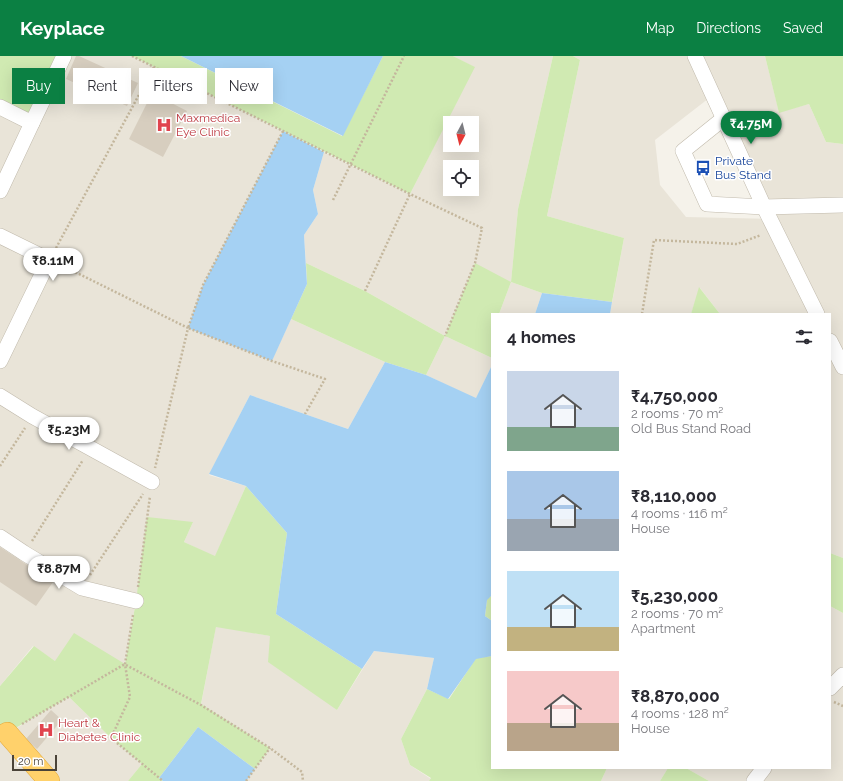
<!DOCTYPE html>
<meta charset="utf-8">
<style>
:root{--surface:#fff;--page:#f7f7f7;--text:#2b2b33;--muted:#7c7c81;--accent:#0b8043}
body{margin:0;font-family:Raleway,sans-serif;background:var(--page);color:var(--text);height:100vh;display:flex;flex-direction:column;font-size:15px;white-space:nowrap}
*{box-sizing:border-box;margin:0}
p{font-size:13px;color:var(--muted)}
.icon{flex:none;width:22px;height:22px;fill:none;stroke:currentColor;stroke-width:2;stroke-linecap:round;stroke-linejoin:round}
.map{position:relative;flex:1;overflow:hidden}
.sheet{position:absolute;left:491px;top:257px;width:340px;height:456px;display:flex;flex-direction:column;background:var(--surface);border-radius:0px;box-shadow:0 4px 16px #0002}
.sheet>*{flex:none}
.banner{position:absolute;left:12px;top:12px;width:380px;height:36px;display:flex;gap:8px}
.needle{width:26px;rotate:187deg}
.buttons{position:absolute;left:443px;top:60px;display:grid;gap:8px}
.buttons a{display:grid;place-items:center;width:36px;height:36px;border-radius:0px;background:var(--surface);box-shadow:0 4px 16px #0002;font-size:20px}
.scale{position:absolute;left:12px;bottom:10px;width:45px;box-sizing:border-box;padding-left:4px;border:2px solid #4a4338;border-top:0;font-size:11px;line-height:14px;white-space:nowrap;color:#4a4338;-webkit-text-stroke:3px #fff;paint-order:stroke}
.price{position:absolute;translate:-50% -34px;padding:0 9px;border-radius:14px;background:#fff;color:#222;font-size:13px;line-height:26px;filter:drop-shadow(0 1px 2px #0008)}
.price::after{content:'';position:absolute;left:50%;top:24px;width:12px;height:9px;margin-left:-6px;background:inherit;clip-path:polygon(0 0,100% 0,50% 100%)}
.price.current{background:var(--accent);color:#fff}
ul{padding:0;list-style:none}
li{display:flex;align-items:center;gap:12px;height:100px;padding:0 16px}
li span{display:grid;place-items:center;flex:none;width:112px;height:80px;border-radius:0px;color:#555}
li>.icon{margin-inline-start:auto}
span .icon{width:48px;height:48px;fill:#fffc;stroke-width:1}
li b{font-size:17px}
h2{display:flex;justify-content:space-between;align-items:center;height:48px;padding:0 16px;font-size:17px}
.pill{padding:0 14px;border-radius:0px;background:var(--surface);box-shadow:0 4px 16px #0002;font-size:14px;line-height:36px}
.pill.current{background:var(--accent);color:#fff}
header{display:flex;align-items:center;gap:24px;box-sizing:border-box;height:56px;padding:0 20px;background:var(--accent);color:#fff}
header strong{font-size:19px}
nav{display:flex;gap:22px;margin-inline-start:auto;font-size:14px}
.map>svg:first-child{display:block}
.residential{fill:#e9e4d8;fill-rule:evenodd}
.green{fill:#d0eab2}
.water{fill:#a5d1f3}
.building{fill:#d7cebf}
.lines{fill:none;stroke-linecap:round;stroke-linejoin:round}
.minor-casing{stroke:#c1baac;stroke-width:16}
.highway-casing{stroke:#e3a737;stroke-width:22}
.path{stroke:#c4b79d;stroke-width:2.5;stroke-dasharray:2 2;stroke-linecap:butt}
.minor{stroke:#fff;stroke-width:15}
.highway{stroke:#ffd16b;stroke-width:21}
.labels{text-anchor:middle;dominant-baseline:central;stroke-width:3;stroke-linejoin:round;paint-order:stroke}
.health-label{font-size:12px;fill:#be3a42;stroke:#fff;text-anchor:start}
.transit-label{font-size:12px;fill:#164399;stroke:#fff;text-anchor:start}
</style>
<header>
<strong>Keyplace</strong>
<nav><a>Map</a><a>Directions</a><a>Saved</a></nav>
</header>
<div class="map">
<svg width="843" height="725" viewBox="0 0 843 725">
<rect width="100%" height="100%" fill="#f5f2ea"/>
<g class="residential">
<path d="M64,0h68l151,75 -80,154 69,75 19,-41 94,43 -37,67 -98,-34 -41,80 37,11 -31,71 -31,-15 9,-20 -57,79 -11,63 -70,-3 -22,-15 -33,40v-579z"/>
<path d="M453,0h100l-35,153 -7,73 31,11 -7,21h-36l12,-32 -66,54 47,22v7l-16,34 -50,-24 19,-39 -80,-45 -59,-28 -2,-28 14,-21 -5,-24 11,-38 86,42 64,-127zM450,67h22v22h-22zM450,111h22v22h-22z"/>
<path d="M573,0h192l14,56 30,-8 17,38 17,2v414l-13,-5v-239h-110l-20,-26 -9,26h-81l14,-76 -77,-22 33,-156zM713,39l57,124 -84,-2 -26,-32 -5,-45z"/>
<path d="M830,550l13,7v168h-134l-23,-13h144z"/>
<path d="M216,570l54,10 67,74 37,-59 60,7 -7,31 -26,50 9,26 21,14 -2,2h-183l24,-33 -69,-43z"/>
<path d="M69,641l42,41 31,26 -14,17h-128v-54l8,6z"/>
<path d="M607,712h61l-8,13h-59z"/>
</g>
<g class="green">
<path d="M0,0h64l-32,67 -32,-16z"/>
<path d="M132,0h49l161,80 41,-80h70l22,11 -65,127z"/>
<path d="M553,0h20l7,4 -33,156 77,22 -12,64 -70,-9 -31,-11 -12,32h-7v44l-47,-22 -19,39 -41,-13 -94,-43 16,-35 -1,-21 59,28 80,45 30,-73 36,19 7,-73z"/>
<path d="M765,0h78v88l-17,-2 -17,-38 -30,9z"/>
<path d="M699,231l21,27h-29z"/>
<path d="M246,430l41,47 -11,81 86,55 -25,41 -69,-48 2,-26 -54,-9 -15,77 69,44 -15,21 -57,-42 -39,51 4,3h-35l14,-17 -31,-26 -42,-41 -62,36 -7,-6v-41l34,-40 21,15 19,-28 51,31 11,-63 11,-84 46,5 -9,20 31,14z"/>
<path d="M830,497l13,5v55l-13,-7z"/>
<path d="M492,539v26l-7,-5 2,-17z"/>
<path d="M492,600v112h115l-6,13h-172l2,-3 -21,-13 -9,-26 26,-50 22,10 27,-41z"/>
<path d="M668,712h18l23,13h-49z"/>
</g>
<g class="water">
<path d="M181,0h202l-40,80z"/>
<path d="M283,75l41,21 -11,38 5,24 -14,21 3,49 -35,77 -84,-33 15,-43z"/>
<path d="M542,237l70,9 -2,12h-75z"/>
<path d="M385,306l41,13 50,23 16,-33v230l-5,5 -2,16 7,5v35l-16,3 -28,40 -21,-10 7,-31 -60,-7 -12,18 -86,-55 11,-81 -41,-47 -37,-12 41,-79 98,34z"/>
<path d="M198,671l57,42 -9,12h-83l-4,-3z"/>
</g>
<g class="building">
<path d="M76,0h3l59,27 -11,23 -61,-27z"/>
<path d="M152,37l35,18 -24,46 -34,-18z"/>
<path d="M0,491l53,35 -17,24 -36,-24z"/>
<path d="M51,654l11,10 -25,29 -11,-10z"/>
</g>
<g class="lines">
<defs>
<g id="minor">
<path d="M695,0l69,151 53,107"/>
<path d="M0,51l32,16 32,-67"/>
<path d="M724,62l-41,33 24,53 57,3 79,-2"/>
<path d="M0,135l32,-68"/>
<path d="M0,180l49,24 -49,101"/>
<path d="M830,285l13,26"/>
<path d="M0,340l32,20 120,66"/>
<path d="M0,481l24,16 58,35 54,13"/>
<path d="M830,632l13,-13"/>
<path d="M754,725l10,-13"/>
</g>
<path id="highway" d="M7,677l42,48"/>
</defs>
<use href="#minor" class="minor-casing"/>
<use href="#highway" class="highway-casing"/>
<g class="path">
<path d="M132,0l278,138 72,34 -7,35 -30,73"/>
<path d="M283,75l-80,154 -15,43 84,33 53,18 -20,35"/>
<path d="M333,144l71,-144"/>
<path d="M56,192l98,-181"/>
<path d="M61,209l127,63 -33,140"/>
<path d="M365,235l45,-97"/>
<path d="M642,258l12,-74 83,4 24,-9"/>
<path d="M0,410l25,-38"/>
<path d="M32,485l51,-81"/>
<path d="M90,519l53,-81"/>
<path d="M138,531l12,-91"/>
<path d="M133,559l-8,49 5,33 -19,41 52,43"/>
<path d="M126,609l75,40 69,43 32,24 1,9"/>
<path d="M834,646l9,4"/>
<path d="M22,668l103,-60"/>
<path d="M246,725l24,-33"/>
</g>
<use href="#minor" class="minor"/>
<use href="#highway" class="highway"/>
</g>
<defs>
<symbol id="hospital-bare" viewBox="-9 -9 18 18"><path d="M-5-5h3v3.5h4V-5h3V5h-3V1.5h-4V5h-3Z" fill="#e0444e" stroke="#fff" stroke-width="2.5" paint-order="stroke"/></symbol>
<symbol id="bus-bare" viewBox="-9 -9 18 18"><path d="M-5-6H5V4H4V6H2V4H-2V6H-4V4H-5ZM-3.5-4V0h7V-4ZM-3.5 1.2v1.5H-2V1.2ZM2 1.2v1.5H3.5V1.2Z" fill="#1a4fb4" stroke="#fff" stroke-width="2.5" paint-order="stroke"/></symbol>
</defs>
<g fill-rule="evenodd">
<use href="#hospital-bare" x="153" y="58" width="22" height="22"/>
<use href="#bus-bare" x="692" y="101" width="22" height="22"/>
<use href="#hospital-bare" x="35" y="663" width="22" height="22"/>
</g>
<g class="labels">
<g class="health-label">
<text x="176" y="62">Maxmedica<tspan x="176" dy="14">Eye Clinic</tspan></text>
<text x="58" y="667">Heart &amp;<tspan x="58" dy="14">Diabetes Clinic</tspan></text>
</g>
<g class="transit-label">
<text x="715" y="105">Private<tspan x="715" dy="14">Bus Stand</tspan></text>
</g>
</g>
</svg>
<div class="buttons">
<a><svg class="needle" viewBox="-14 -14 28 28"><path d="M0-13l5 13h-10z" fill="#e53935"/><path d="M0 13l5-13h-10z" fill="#7c7c81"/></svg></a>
<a><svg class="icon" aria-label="locate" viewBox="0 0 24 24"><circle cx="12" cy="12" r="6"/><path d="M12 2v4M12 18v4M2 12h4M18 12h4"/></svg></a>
</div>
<div class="scale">20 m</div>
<b class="price current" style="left:751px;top:89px">₹4.75M</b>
<b class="price" style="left:53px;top:226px">₹8.11M</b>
<b class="price" style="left:69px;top:395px">₹5.23M</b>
<b class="price" style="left:59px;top:534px">₹8.87M</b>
<div class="banner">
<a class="pill current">Buy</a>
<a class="pill">Rent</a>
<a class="pill">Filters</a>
<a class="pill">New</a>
</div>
<section class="sheet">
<h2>4 homes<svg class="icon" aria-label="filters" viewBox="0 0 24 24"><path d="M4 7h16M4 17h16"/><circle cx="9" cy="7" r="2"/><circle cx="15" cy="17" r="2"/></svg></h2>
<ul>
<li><span style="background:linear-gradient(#c9d6e8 70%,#7fa58c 0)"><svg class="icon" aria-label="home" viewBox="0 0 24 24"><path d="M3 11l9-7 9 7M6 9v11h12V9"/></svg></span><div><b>₹4,750,000</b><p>2 rooms · 70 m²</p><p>Old Bus Stand Road</p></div></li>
<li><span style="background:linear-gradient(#a9c7e8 60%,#9aa5b1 0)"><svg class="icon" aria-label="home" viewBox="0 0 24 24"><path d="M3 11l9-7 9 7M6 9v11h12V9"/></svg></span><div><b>₹8,110,000</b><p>4 rooms · 116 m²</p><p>House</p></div></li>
<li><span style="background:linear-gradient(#bfe0f5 70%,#c2b280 0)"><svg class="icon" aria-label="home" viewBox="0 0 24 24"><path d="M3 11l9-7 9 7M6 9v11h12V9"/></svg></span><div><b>₹5,230,000</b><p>2 rooms · 70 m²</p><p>Apartment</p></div></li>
<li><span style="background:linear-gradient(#f6c9c9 65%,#b9a48a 0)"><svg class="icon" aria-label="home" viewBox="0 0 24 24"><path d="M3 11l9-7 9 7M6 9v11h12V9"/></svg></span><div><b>₹8,870,000</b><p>4 rooms · 128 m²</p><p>House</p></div></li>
</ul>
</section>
</div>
